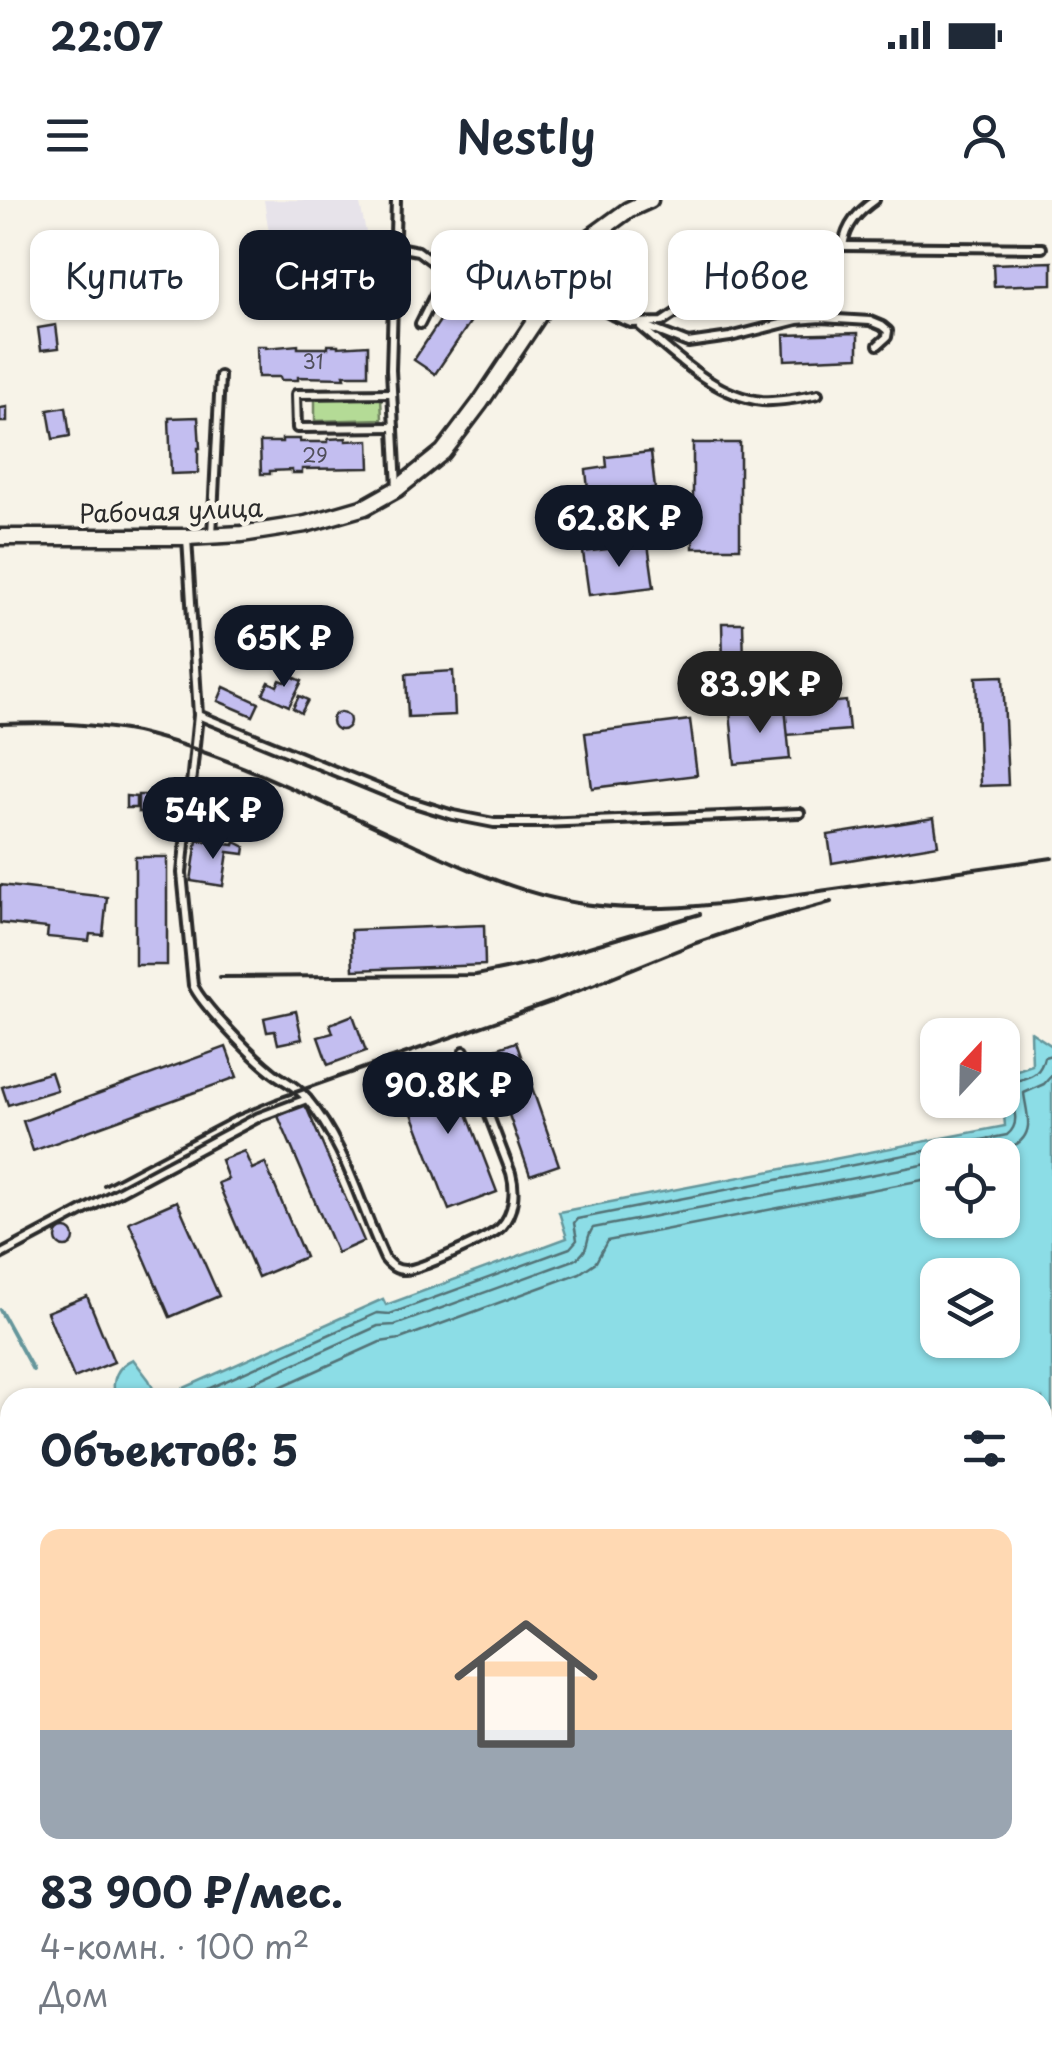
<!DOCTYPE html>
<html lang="ru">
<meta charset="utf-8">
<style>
:root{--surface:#fff;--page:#f2f2f3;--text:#1f2937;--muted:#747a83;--accent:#111827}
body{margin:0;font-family:"Playpen Sans",sans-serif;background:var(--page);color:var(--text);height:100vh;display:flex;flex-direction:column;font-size:38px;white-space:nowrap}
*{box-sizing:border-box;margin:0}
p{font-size:32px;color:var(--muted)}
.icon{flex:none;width:55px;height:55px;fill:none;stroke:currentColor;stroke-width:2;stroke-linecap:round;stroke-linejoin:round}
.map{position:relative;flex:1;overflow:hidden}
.panel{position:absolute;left:0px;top:1188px;width:1052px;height:672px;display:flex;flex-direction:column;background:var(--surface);border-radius:30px 30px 0 0;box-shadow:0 2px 8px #0004}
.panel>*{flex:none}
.hud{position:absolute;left:30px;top:30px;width:992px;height:90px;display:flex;gap:20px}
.needle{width:65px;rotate:22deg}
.fabs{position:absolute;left:920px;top:818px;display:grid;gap:20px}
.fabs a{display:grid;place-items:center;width:100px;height:100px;border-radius:20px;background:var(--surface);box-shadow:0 2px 8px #0004;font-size:50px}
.price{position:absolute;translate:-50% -85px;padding:0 22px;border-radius:35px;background:var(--accent);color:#fff;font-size:32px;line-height:65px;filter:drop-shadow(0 2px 5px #0008)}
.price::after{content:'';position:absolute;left:50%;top:60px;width:30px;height:22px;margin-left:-15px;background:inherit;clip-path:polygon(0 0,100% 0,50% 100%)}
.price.on{background:#222;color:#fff}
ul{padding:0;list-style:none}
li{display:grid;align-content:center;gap:20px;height:530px;padding:0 40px}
li span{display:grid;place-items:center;height:310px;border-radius:20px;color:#555}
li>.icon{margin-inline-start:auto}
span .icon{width:180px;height:180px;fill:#fffc;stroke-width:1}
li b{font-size:42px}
h2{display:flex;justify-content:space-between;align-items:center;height:120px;padding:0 40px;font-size:42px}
.tag{padding:0 35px;border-radius:20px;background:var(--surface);box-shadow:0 2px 8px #0004;font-size:35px;line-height:90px}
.tag.on{background:var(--accent);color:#fff}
.status{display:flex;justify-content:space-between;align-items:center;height:70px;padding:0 50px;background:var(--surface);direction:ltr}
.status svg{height:28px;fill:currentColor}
header{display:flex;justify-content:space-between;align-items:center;height:130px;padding:0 40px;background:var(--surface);font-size:45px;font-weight:600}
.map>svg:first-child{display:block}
.built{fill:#e7e3ea}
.green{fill:#b4db96;stroke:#708360;stroke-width:2.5}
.water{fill:#8cdde6;stroke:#65969b;stroke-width:2.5;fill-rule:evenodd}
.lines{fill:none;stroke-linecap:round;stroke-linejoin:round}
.shore{stroke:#527276;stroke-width:2.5}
.stream{stroke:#65969b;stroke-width:4}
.building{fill:#c3bef0;stroke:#2b2b2b;stroke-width:2.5}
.service-casing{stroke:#2b2b2b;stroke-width:14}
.tertiary-casing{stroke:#2b2b2b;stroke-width:21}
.service{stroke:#f7f3e8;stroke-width:6}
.tertiary{stroke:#f7f3e8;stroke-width:14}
.rail{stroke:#2b2b2b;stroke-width:4}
.labels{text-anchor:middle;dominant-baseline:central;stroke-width:9;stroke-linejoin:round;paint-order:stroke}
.number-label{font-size:20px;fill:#51505c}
.street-label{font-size:25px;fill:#2b2b2b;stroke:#f7f3e8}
</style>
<div class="status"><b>22:07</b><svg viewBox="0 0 49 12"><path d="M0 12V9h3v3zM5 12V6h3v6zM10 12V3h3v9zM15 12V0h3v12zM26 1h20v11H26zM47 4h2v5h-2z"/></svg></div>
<header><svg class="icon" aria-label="menu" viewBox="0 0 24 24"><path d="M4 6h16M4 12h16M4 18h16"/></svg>Nestly<svg class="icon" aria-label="person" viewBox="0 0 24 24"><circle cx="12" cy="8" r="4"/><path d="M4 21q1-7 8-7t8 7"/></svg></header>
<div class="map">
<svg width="1052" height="1859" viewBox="0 0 1052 1859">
<rect width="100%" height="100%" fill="#f7f3e8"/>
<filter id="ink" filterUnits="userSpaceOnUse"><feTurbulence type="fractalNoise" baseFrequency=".01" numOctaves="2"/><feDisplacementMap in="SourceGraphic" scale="20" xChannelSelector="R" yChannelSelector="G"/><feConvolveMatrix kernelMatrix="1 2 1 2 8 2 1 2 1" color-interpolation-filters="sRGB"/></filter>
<g filter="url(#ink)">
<path class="built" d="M264,0h95l15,69 -87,30 -17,-59z"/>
<path class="green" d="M381,197l1,22 -67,2v-22z"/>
<g class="water">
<path d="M1031,832l21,14v364l-9,2 -1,-14 -878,-1 219,-98 3,6 181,-67 -8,-26 446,-86c-1,-17 -6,-35 0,-52l27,-9zM1002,955v65h-64v-65zM938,1075h64v65h-64z"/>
<path d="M133,1159l16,21 8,17h-42c-4,-17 2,-31 18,-38z"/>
<path d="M10,1333v152l-10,2v-149z"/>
<path d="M0,1570l10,5v231l-10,9z"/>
</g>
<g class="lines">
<g class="shore">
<path d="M972,955c19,-4 53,-3 56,-29 1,-10 -3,-23 -4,-33l20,-9 8,-9"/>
<path d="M188,1198l189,-85 13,1 180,-66 7,-8 -3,-17 3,-4 430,-84c17,-13 3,-34 -1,-49 18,-11 33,-5 38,-29l8,-2"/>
<path d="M219,1198l159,-72 17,-1 179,-65c18,-10 10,-21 19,-32l345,-66"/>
<path d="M256,1198l124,-56 20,-3 180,-66 16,-11 11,-21 331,-64"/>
</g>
<path class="stream" d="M0,1110l33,60"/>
</g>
<g class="building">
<path d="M1052,62v22l-58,2 -1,-22z"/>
<path d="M833,65l1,25 -54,1 -1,-24z"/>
<path d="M474,69l22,15 -61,90 -21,-14z"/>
<path d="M56,125l3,23 -18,2 -3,-22z"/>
<path d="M858,133v24l-73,3 -1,-25z"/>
<path d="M298,145v3h30v-3h10v2l30,-2v30h-24l1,3 -47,-1v3h-17l-1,-3h-22l-1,-31h9v2z"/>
<path d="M7,207v15h-7v-14z"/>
<path d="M66,207l4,29 -17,3 -5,-29z"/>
<path d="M198,217l2,31h-2v25l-27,1 -2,-56z"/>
<path d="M346,238v3l23,-1 1,28 -68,1v4h-10v-3l-22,1v3h-9l-1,-32h22v-3h18v3h28v-3z"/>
<rect x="693" y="243" width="47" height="105"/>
<path d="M651,252l4,37 -45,5v-6l-22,2 -2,-20 21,-3 -1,-10z"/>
<path d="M648,344l6,43 -65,8 -6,-43z"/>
<path d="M722,423h21l1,40h-21z"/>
<path d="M453,471l2,44 -47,2 -2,-43z"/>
<path d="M289,475l13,6 -13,25 -26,-12 6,-12 8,4 3,-6 5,2z"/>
<path d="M1003,476l5,109 -28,1 -4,-109z"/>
<path d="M224,487l35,16 -6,13 -35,-15z"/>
<path d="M299,496l9,4 -7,13 -8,-5z"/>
<path d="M846,501l3,29 -62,5 -2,-28z"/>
<path d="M785,507l5,52 -55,5 -5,-52z"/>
<circle cx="341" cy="521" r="9"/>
<path d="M690,520l7,55 -105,13 -7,-55z"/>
<path d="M217,587l45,5 -4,30 -44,-5z"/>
<path d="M138,595h27l-1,18 -26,-1z"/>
<path d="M126,596l10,1v11h-10z"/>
<rect x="173" y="599" width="6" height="16"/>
<path d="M934,618l4,27 -106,18 -4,-28z"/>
<path d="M197,640l37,5 1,-3 10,5 -1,7 -16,-2 -5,34 -32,-5z"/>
<rect x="135" y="657" width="32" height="108"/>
<path d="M0,685l107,12 -4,38 -13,-1 -1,7 -42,-4 1,-9 -48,-5z"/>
<path d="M484,725l1,40 -132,5 -2,-40z"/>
<path d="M296,811l6,28 -24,5 -3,-13 -8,1 -3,-14z"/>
<path d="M353,815l13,36 -38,14 -10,-28 15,-4 -3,-9z"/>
<path d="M516,842l43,123 -29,10 -43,-123z"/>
<path d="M226,847l11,30 -204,74 -10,-30z"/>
<path d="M448,864l49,128 -48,18 -49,-128z"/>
<path d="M51,872l6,18 -49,15 -6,-18z"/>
<path d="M305,904l59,137 -27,12 -59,-137z"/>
<path d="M244,951l8,18 13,-6 40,94 -47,20 -40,-94 10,-4 -7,-19z"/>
<path d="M177,1001l42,95 -49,21 -41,-95z"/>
<circle cx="65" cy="1038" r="9"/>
<path d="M87,1096l27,66 -40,16 -27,-66z"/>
</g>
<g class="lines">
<defs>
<g id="service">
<path d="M396,0l-5,170 6,118"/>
<path d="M843,46l199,2"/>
<path d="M397,47l21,4 28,21 -26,52"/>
<path d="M561,87l53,29 17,7 31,-1 67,-44 46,-24 20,-7 48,-1c3,-21 15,-34 32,-46"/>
<path d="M642,125l46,18 42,-6 67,-17 24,-2 49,3 12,5 6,5 -1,6 -9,8"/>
<path d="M641,127c35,29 74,69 121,74 18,1 38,-3 56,-7"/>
<path d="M392,193l-96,1 1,34 97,-1"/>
<path d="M212,335l8,-159"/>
<path d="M187,338l11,177 210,86 45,14 41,8h46l260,-10"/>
<path d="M198,515l-16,158 11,112c9,20 59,71 78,86 13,11 23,12 36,28 39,46 53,107 78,160 6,7 11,11 20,11 14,0 87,-33 96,-43 13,-14 15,-36 10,-54l-47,-122"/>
<path d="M0,1055l259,-138 48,-18"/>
<path d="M1042,1619l10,-8"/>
<path d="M470,1859l24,-9"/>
</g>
<path id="tertiary" d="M0,337h187l55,-3 64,-10 59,-17 32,-18 46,-37 37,-49 111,-166 37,-27 22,-10"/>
</defs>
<use href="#service" class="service-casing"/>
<use href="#tertiary" class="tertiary-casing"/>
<use href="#service" class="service"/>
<use href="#tertiary" class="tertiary"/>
<g class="rail">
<path d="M0,524c44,-2 92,-1 136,8 93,22 179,68 266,107 50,23 101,48 155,60 85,20 185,3 270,-9 75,-10 150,-21 225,-32"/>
<path d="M220,777l256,-2 59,-12 165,-49"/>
<path d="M104,985l129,-68 43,-18 275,-97 142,-58 61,-21 77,-21"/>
</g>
</g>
</g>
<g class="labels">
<g class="number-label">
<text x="313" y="161">31</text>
<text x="315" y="255">29</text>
</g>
<g class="street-label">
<text transform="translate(171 310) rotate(-2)">Рабочая улица</text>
</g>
</g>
</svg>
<div class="fabs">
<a><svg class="needle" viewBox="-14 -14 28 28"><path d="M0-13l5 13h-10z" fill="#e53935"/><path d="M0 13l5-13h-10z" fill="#747a83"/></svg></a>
<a><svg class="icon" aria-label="locate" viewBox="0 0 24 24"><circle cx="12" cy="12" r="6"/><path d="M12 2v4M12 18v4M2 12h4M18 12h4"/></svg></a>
<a><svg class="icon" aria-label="layers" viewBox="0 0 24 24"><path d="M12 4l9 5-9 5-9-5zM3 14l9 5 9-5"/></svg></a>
</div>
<b class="price" style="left:619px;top:370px">62.8K ₽</b>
<b class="price" style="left:284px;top:490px">65K ₽</b>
<b class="price on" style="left:760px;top:536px">83.9K ₽</b>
<b class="price" style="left:213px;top:662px">54K ₽</b>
<b class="price" style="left:448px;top:937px">90.8K ₽</b>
<div class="hud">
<a class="tag">Купить</a>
<a class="tag on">Снять</a>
<a class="tag">Фильтры</a>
<a class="tag">Новое</a>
</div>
<section class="panel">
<h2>Объектов: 5<svg class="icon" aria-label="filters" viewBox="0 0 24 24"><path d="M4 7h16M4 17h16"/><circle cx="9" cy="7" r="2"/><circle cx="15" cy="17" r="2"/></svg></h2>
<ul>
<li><span style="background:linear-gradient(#ffd9b3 65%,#9aa5b1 0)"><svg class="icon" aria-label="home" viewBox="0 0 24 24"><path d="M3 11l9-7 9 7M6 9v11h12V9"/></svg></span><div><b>83 900 ₽/мес.</b><p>4-комн. · 100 m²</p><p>Дом</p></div></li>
</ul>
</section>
</div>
